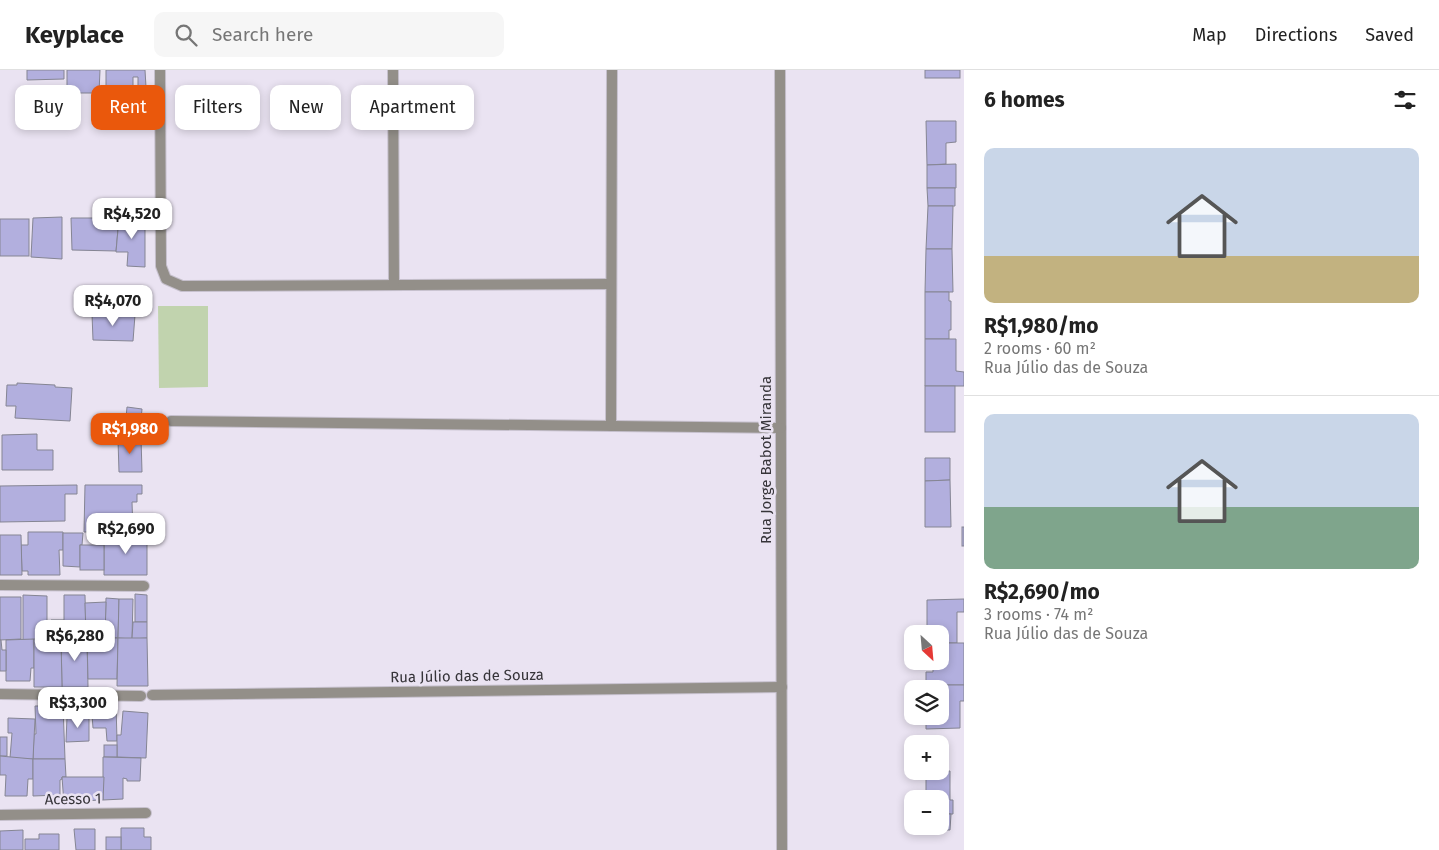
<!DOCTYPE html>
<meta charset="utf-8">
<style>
:root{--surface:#fff;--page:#f6f6f6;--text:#222;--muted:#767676;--line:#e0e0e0;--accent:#ea580c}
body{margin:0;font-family:"Fira Sans",sans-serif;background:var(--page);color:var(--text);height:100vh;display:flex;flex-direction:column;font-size:19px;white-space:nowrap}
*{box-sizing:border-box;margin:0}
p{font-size:16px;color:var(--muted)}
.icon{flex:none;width:28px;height:28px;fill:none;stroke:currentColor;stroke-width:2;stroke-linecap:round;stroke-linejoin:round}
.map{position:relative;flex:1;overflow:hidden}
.details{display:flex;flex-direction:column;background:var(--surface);width:475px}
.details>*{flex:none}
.banner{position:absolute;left:15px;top:15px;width:475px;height:45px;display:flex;gap:10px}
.needle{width:32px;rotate:154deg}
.buttons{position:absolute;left:904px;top:555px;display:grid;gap:10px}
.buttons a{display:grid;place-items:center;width:45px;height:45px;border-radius:10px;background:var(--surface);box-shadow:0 2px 8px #0003;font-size:25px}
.price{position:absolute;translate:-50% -42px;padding:0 11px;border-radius:10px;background:#fff;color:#222;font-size:16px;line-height:32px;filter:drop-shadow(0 1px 2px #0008)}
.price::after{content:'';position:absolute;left:50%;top:30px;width:15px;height:11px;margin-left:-8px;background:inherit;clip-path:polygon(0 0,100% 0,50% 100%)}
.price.active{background:var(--accent);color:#fff}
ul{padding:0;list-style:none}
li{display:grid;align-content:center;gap:10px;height:265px;padding:0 20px}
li+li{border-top:1px solid var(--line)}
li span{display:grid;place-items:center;height:155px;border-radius:10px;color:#555}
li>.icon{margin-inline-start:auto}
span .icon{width:90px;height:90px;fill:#fffc;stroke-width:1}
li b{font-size:21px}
h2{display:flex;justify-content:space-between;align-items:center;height:60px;padding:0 20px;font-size:21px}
.tag{padding:0 18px;border-radius:10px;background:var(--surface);box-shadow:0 2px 8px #0003;font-size:18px;line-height:45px}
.tag.active{background:var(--accent);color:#fff}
header{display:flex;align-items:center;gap:30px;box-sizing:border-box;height:70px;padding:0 25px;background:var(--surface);border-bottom:1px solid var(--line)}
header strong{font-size:24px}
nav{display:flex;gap:28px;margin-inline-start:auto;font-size:18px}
.search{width:350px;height:45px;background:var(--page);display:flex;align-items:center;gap:12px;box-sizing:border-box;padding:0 18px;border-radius:10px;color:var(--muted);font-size:19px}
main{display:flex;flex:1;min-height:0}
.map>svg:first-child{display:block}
.green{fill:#c1d3ae}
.building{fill:#b2afde;stroke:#858593}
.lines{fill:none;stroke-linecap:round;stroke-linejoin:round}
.service-casing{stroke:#c6c0cd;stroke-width:12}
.minor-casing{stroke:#c6c0cd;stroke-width:12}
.service{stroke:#938f89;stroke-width:10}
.minor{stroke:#938f89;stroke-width:10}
.labels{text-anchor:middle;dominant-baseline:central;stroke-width:5;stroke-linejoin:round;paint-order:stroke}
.street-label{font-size:15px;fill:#363439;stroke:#eae3f2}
</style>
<header>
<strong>Keyplace</strong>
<div class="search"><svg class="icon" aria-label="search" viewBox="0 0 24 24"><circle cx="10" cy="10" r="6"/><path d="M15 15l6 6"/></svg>Search here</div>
<nav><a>Map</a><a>Directions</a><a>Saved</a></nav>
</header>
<main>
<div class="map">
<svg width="964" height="780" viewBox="0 0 964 780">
<rect width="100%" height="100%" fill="#eae3f2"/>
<path class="green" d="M158,236h50v81l-49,1z"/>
<g class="building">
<path d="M27,0h37v9l-37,1z"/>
<path d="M67,0h33l-1,23h-32z"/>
<path d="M106,0h39l1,17h-8v-10h-5v23l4,1v-9h8l1,21 -53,1v-14h13z"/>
<rect x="925" y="0" width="35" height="8"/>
<path d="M926,51h30v21l-10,1v21l-19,1z"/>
<path d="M956,94v24h-29v-23z"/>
<path d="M927,118h28v18h-27z"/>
<path d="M928,136h25l-1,43h-26z"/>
<path d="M62,147v42l-31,-2 2,-39z"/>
<path d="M71,148h48l-3,33 -44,-1z"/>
<path d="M119,148h26v49l-18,-1 1,-14h-12z"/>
<rect x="0" y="149" width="29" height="37"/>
<path d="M926,179h26l1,43h-28z"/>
<path d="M925,222h24v9h2v29h-2v9h-24z"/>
<path d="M94,231h16l-1,11h-14z"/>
<path d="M92,244l43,1 -2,26 -40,-1z"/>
<path d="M925,269h31v32l8,1v14h-39z"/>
<path d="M17,313l38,2v2l17,1 -2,33 -55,-3 1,-12h-10l1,-21h10z"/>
<rect x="925" y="316" width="30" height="46"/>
<path d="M127,337l15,2 -1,11 -15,-2z"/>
<path d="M37,364v16h16v20h-51v-35z"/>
<path d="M141,368l1,34h-23l-1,-32z"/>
<path d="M925,388h25v22l-25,1z"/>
<path d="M950,410l1,47h-26v-46z"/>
<path d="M77,415v9h-12v27l-65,1v-36z"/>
<path d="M85,415h57v9h-5v8h-5l1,29 -49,1z"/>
<rect x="962" y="457" width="2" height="19"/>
<path d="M147,461v44h-43v-37h27v-6z"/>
<path d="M28,462h35v18h-4l1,25h-32v-4h-6l-1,-26h7z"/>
<path d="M63,463h20l-1,12h-2v22l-17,-1z"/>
<path d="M0,465h21l1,40h-22z"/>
<rect x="80" y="475" width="24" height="25"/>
<path d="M135,524l12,1v27h-12z"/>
<path d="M23,525l24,1v43l-24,1z"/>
<path d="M64,525h21l1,43h-22z"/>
<path d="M0,527h21v42l-21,1z"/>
<path d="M106,528l13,1 -1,39h-13z"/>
<path d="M119,529h14l-1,40 -14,-1z"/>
<path d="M964,529v13h-7v31h-17v-9h-13v-34z"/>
<path d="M106,532l-1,36h-19l-1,-35z"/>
<path d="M51,550h13v18l-13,1z"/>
<path d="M133,552h14v16l-15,1z"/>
<path d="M61,568h26l1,49h-26z"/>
<path d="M87,568h31l-1,41h-29z"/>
<path d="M118,568h29l1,48h-31z"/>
<path d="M34,569v29h-3l-1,13h-24v-41z"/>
<path d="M34,569h27l1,48h-28z"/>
<path d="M0,570h1l1,10h4v21h-6z"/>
<path d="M940,573h24v42h-38v-13h7v-11h7z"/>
<path d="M926,615h38v16h-4v27l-34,1v-13h14v-27h-14z"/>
<path d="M116,634l1,37h-10l-1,-13h-13l-1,-13 3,-1v-9z"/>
<path d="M35,636h28l2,53h-32l1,-25h2z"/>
<path d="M123,641l25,2 -2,45 -29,-1v-22h4z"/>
<path d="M67,647h22v24l-23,1z"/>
<path d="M8,648l27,1 -2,40 -23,-1 2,-25h-4z"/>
<rect x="0" y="667" width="7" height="19"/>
<rect x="104" y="675" width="13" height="12"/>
<path d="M0,686l33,3v20h-5l-1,17h-22l1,-21h-6z"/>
<path d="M103,687l38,1 -1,23h-13v-2l-4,-1v21l-20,1z"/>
<path d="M33,689h32l1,18h-4v2l-2,1v15l-27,1z"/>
<path d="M926,701h24v29h3v14h-13v-15h-14z"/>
<path d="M62,707h42l-1,23 -24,1v2l-15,1z"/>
<path d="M940,744h11l-1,16h-24v-4h14z"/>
<path d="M121,758h23v9h7v13h-30z"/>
<path d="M74,759h21v21h-19z"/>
<path d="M23,760v20h-23v-19z"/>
<path d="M39,764h20v16h-34v-11h14z"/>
<rect x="106" y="767" width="15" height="13"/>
</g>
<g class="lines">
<defs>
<g id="service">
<path d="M0,515l144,1"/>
<path d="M0,624l141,2"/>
<path d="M0,745l146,-2"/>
</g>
<g id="minor">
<path d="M160,0l1,196 5,13 16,7 429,-2"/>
<path d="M393,0l1,215"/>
<path d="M780,0l2,780"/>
<path d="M171,351l610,7"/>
<path d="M611,356l1,-356"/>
<path d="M152,625l630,-8"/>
</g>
</defs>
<use href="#service" class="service-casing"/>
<use href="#minor" class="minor-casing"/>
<use href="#service" class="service"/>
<use href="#minor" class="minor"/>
</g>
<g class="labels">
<g class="street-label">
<text transform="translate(766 390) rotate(-90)">Rua Jorge Babot Miranda</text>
<text transform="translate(467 606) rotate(-1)">Rua Júlio das de Souza</text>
<text transform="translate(73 729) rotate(-1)">Acesso 1</text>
</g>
</g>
</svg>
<div class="buttons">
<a><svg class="needle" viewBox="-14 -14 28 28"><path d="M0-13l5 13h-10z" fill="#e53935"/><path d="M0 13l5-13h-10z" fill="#767676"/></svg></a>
<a><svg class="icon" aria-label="layers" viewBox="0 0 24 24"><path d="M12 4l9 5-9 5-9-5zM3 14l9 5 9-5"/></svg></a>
<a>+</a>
<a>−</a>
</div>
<b class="price" style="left:132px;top:170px">R$4,520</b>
<b class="price" style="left:113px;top:257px">R$4,070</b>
<b class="price active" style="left:130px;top:385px">R$1,980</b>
<b class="price" style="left:126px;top:485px">R$2,690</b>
<b class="price" style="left:75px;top:592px">R$6,280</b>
<b class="price" style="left:78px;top:659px">R$3,300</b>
<div class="banner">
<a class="tag">Buy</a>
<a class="tag active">Rent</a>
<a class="tag">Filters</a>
<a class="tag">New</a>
<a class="tag">Apartment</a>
</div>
</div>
<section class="details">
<h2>6 homes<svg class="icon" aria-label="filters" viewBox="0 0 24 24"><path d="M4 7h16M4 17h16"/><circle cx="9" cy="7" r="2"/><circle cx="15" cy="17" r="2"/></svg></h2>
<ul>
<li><span style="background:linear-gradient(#c9d6e8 70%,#c2b280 0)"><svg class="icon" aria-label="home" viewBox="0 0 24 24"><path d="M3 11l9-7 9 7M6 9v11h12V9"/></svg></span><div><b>R$1,980/mo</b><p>2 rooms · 60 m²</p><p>Rua Júlio das de Souza</p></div></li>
<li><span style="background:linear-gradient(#c9d6e8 60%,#7fa58c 0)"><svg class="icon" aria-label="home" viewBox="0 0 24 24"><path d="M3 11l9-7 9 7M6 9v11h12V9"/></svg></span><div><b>R$2,690/mo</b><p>3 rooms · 74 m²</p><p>Rua Júlio das de Souza</p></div></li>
</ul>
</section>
</main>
